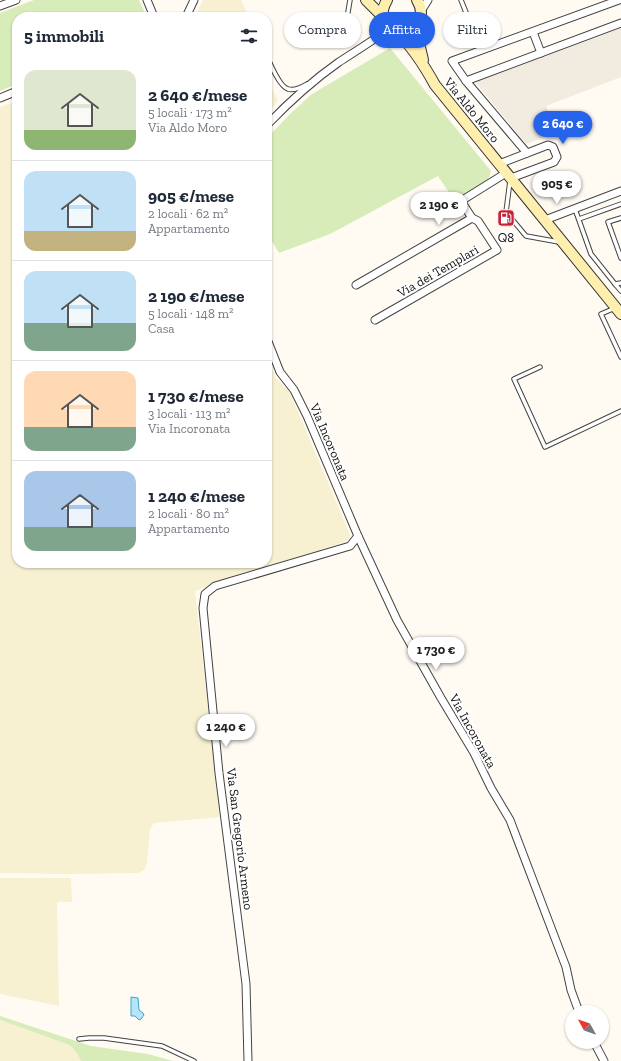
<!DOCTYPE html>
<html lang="it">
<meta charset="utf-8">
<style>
:root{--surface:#fff;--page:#f6f6f7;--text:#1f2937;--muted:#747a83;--line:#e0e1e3;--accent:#2563eb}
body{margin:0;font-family:"Zilla Slab",serif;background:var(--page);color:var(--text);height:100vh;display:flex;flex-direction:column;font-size:15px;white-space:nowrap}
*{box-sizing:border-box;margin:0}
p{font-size:13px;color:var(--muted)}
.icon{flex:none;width:22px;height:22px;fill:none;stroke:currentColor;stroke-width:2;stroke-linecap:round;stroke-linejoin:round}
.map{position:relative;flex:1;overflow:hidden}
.details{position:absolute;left:12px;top:12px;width:260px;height:556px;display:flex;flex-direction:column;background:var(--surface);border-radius:16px;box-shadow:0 1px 3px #0004}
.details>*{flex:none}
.guide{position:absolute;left:284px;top:12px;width:277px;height:36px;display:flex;gap:8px}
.needle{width:26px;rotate:310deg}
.controls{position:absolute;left:565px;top:1005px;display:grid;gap:8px}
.controls a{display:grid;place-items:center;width:44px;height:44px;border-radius:50%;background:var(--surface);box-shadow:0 1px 3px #0004;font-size:20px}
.price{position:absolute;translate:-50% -34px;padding:0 9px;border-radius:14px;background:#fff;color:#222;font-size:13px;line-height:26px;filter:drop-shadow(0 1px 2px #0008)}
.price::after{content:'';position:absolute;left:50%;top:24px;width:12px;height:9px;margin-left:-6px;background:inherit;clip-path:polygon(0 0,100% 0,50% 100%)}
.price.current{background:var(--accent);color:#fff}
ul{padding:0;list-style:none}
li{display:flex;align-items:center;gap:12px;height:100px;padding:0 12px}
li+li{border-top:1px solid var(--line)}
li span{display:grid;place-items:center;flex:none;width:112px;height:80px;border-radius:12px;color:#555}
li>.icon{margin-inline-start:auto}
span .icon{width:48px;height:48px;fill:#fffc;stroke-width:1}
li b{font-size:17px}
h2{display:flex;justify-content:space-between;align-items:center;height:48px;padding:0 12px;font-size:17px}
.pill{padding:0 14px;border-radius:18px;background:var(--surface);box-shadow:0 1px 3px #0004;font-size:14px;line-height:36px}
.pill.current{background:var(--accent);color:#fff}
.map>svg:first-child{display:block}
.farmland{fill:#f7f0d1}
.green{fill:#d8ecba}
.plaza{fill:#f1ebe0}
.water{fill:#b5e6f8;stroke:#39a3d2}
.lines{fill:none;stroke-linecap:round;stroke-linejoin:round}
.lane-casing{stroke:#434343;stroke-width:5.5}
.street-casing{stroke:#434343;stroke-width:9}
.secondary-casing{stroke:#323232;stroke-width:12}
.lane{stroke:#fff;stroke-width:3.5}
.street{stroke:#fff;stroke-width:7}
.secondary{stroke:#ffefae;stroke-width:10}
.labels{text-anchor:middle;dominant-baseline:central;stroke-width:4;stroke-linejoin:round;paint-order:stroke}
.street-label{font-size:13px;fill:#101010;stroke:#fff}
.poi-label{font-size:13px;fill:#101010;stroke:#fff}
</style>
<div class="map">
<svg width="621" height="1061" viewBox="0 0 621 1061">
<rect width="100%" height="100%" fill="#fffbf3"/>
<g class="farmland">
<path d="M203,0h38l7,15v2h-53z"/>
<path d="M267,78l11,23 -11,13z"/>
<path d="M17,101l-1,24 1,438h250v-207l9,22 14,15 59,139 1,6 -5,4 -150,49 25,226 -66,6 -4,6 -3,34 -3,7 -6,3 -66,1 -72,-1v-766z"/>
<path d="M0,878h71l1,24h-15l2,104 -59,-12z"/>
<path d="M0,1020l67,24 4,2 6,7 4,8h-81z"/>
</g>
<g class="green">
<path d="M34,0h105l8,17h-130v67l-17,7v-78z"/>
<path d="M390,48l101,123 -3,9 -31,19 -7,-5 -12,-18 -108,58 -51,19 -12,-20v-95l23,-24 22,-20z"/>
<path d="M0,1016l91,30 57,8 25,7h-92l-4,-8 -6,-7 -4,-2 -67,-24z"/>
</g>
<path class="plaza" d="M621,27v50l-75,29 12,33 -6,2 -8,-4 -18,7 -49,-60 1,-4z"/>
<path class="water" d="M131,997l7,1 1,12 4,3 1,2 -3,4 -2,1 -4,-4h-4z"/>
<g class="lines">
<defs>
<g id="lane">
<path d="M461,0l8,20 2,2"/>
<path d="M347,18l3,-18"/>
<path d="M267,56c3,8 13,31 21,33 6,2 14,-2 19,-5"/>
<path d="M510,181l-4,31 20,24 33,6"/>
<path d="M575,209l16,45 24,30"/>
<path d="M621,218l-13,4 13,36"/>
<path d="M579,219l42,-15"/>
<path d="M621,283l-6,1 6,7"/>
<path d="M615,308l-14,6 20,43"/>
<path d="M540,367l-26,12 31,68 76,-36"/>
<path d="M79,1039l10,-1h15l58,8 32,15"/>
</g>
<g id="street">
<path d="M147,0l7,17"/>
<path d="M0,6l16,-6"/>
<path d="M421,11l7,-11"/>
<path d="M186,17l8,-17"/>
<path d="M533,32l8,21"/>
<path d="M466,81l155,-58"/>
<path d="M0,98l17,-7"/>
<path d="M267,125c23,-24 45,-44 72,-63 17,-11 35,-22 51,-34"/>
<path d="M527,153l-61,-72 -14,-20 167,-61"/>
<path d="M499,164l49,-19 5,2 4,10 -3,5 -43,16"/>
<path d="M545,220l76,-29"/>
<path d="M356,285l116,-67 -11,-17 45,-28"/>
<path d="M375,320l122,-70 -19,-29 -6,-3"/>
<path d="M267,339l13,33 14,18 13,26 51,120 39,84 44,78 33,55 17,35 19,32 56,147 5,23 8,22"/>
<path d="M594,1042l10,19"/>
<path d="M248,1061l-2,-77 -27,-211 -16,-165 2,-14 10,-8 135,-40 8,-10"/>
</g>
<g id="secondary">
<path d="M366,0l18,18"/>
<path d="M387,0c-4,7 -6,13 -2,20 11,25 48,6 32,-20"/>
<path d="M418,24v15l5,21"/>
<path d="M395,30c17,16 29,35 40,55l186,229"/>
</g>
</defs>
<use href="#lane" class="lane-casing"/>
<use href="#street" class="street-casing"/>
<use href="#secondary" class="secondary-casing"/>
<use href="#lane" class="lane"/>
<use href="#street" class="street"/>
<use href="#secondary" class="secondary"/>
</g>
<defs>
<symbol id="fuel-square" viewBox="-11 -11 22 22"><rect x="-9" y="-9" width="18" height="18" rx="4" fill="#c62239" stroke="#fff"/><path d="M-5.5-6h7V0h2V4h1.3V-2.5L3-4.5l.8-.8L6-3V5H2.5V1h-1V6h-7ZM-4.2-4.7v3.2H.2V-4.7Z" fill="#fff"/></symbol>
</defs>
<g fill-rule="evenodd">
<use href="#fuel-square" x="496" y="208" width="20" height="20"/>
</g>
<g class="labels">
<g class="street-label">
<text transform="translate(472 110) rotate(51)">Via Aldo Moro</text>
<text transform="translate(438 271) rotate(-30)">Via dei Templari</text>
<text transform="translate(330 442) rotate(67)">Via Incoronata</text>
<text transform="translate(473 731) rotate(61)">Via Incoronata</text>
<text transform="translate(240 839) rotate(83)">Via San Gregorio Armeno</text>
</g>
<g class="poi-label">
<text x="506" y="237">Q8</text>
</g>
</g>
</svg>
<div class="controls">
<a><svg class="needle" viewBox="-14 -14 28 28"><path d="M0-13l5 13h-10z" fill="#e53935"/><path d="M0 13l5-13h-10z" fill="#747a83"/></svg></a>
</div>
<b class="price current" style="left:563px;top:145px">2 640 €</b>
<b class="price" style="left:557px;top:205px">905 €</b>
<b class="price" style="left:439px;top:226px">2 190 €</b>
<b class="price" style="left:436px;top:671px">1 730 €</b>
<b class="price" style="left:226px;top:748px">1 240 €</b>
<div class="guide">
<a class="pill">Compra</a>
<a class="pill current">Affitta</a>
<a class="pill">Filtri</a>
</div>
<section class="details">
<h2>5 immobili<svg class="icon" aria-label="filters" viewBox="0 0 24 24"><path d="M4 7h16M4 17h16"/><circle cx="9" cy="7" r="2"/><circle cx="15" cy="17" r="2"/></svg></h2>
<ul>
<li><span style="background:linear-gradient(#dfe7d0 75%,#8fb573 0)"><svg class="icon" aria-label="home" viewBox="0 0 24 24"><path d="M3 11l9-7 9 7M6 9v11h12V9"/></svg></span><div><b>2 640 €/mese</b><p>5 locali · 173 m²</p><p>Via Aldo Moro</p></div></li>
<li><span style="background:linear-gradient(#bfe0f5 75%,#c2b280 0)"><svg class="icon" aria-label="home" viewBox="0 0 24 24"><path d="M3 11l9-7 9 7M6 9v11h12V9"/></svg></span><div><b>905 €/mese</b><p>2 locali · 62 m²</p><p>Appartamento</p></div></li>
<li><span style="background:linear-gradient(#bfe0f5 65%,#7fa58c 0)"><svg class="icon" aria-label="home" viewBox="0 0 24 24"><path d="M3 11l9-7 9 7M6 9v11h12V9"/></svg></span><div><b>2 190 €/mese</b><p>5 locali · 148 m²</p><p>Casa</p></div></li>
<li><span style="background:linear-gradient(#ffd9b3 70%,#7fa58c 0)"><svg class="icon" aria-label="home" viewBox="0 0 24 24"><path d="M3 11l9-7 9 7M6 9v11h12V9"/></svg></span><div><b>1 730 €/mese</b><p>3 locali · 113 m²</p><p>Via Incoronata</p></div></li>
<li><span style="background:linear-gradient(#a9c7e8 70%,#7fa58c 0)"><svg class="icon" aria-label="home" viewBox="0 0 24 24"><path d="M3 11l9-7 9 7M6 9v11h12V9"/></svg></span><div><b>1 240 €/mese</b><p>2 locali · 80 m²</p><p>Appartamento</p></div></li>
</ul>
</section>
</div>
